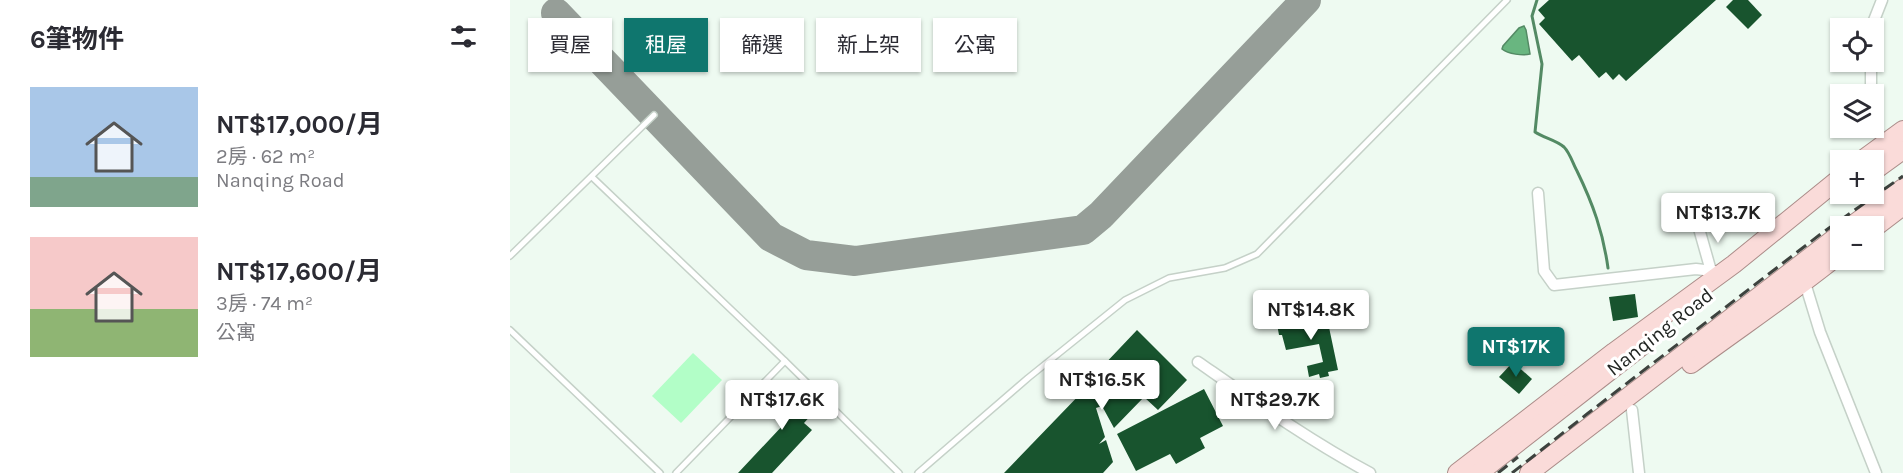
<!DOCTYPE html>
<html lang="zh-TW">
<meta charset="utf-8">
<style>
:root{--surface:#fff;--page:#f7f7f7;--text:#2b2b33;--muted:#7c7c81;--accent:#0f766e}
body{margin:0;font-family:Karla,"Noto Sans TC",sans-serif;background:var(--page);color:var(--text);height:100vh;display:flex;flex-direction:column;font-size:22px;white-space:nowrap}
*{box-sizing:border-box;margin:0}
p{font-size:20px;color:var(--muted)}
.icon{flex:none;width:33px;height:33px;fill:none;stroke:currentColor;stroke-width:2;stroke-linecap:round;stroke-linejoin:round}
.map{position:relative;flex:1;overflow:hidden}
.drawer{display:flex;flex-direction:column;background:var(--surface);width:510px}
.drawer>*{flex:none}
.top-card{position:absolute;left:18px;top:18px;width:570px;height:54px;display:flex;gap:12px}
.controls{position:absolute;left:1320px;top:18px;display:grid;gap:12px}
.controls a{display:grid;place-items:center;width:54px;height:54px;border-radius:0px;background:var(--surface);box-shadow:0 2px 4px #0004;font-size:30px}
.price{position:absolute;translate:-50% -51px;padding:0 14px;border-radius:6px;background:#fff;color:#222;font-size:20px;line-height:39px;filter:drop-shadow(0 2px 3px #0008)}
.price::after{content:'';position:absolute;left:50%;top:36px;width:18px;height:14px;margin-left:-9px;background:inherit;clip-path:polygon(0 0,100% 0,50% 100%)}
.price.active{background:var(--accent);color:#fff}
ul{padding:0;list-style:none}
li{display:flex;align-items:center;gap:18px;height:150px;padding:0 30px}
li span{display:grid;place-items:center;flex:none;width:168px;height:120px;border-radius:0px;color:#555}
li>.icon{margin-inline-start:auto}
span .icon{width:72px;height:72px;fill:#fffc;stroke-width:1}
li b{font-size:26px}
h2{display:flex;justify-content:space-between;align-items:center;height:72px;padding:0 30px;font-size:26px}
.chip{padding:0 21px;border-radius:0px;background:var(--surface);box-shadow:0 2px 4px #0004;font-size:21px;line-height:54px}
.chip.active{background:var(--accent);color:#fff}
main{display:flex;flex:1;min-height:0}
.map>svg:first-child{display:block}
.green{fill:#b2fec7}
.water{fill:#69b680;stroke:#538a64;stroke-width:1.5}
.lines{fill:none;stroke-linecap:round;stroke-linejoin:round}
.stream{stroke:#538a64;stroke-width:3}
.taxiway{stroke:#969e98;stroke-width:30}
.building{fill:#18542e}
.service-casing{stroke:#c5d1c8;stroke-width:8}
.minor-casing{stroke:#c5d1c8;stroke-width:13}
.primary-casing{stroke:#ab8c89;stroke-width:20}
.service{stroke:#fff;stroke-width:5}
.minor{stroke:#fff;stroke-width:10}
.primary{stroke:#fadbd9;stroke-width:18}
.rail{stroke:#3d423e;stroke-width:3;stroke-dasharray:12 6;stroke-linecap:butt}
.labels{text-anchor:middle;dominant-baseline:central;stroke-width:6;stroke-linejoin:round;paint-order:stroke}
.street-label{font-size:20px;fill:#212522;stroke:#fff}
</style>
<main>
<section class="drawer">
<h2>6筆物件<svg class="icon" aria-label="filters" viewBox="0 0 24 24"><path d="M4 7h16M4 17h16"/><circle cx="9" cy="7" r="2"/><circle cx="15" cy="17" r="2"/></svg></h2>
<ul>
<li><span style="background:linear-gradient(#a9c7e8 75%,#7fa58c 0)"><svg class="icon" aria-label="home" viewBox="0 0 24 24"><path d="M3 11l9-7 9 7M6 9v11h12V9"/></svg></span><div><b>NT$17,000/月</b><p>2房 · 62 m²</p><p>Nanqing Road</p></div></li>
<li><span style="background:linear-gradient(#f6c9c9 60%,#8fb573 0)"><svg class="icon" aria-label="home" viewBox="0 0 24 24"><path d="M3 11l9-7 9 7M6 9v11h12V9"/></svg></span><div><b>NT$17,600/月</b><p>3房 · 74 m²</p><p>公寓</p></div></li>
</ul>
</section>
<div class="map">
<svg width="1393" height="473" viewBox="0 0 1393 473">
<rect width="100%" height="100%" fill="#eefaf1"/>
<path class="green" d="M183,353l29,27 -41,43 -29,-27z"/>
<path class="water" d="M1014,26l2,4 4,24c-7,2 -22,0 -28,-5l1,-3 16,-18z"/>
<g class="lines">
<path class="stream" d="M1027,0l-5,16 10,48 -7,68c9,6 21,8 29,15 6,6 9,17 13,24 16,33 26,61 31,97"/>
<path class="taxiway" d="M46,13l215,224 35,18 49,6 228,-31 18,-15 205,-215"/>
</g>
<g class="building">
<path d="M1039,0h167l-90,81 -7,-7 -6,6 -7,-8 -7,6 -20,-23 -7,6 -33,-37 6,-6 -7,-8z"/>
<path d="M1223,0h15l14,15 -14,14 -22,-22z"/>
<path d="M1125,294l3,23 -25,4 -4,-24z"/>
<path d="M816,313l12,57 -10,2 1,4 -9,2 -1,-4 -10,3 -2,-11 16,-4 -4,-18 -33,6 -4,-15h-3l-2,-11z"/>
<path d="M627,330l50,50 -29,30 -14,-13 -30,31 -12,-22 -6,2 9,29 -6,7 7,-4 7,22 -10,11h-99l81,-84 -2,-2z"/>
<path d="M1003,362l19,17 -13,15 -20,-17z"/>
<path d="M272,382l32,30 -10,11 8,7 -40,43h-34l47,-50 -22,-21z"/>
<path d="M694,389l19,37 -23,12 5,10 -29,16 -6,-10 -34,17 -19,-37z"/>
</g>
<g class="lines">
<defs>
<g id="service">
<path d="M82,177l193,184 114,112"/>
<path d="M0,256l144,-141"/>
<path d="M0,330l150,143"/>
<path d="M166,473l109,-112"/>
<path d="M408,473l110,-95 97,-78 44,-22 56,-10 32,-14 250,-254"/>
</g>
<g id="minor">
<path d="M1361,28l11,-28"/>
<path d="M1361,88v-26"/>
<path d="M1028,193l6,78 10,14 142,-16 25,3"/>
<path d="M1188,225l13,46"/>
<path d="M1295,283l15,49 56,141"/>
<path d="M688,362c56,39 112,79 172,111"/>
<path d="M1122,410l7,63"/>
</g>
<g id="primary">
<path d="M1352,160l41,-30"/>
<path d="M1364,171l29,-21"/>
<path d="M1341,226l52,-38"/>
<path d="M1364,228l29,-22"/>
<path d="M1181,364c50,-37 101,-71 149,-110"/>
<path d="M947,473l157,-121 120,-88 106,-86"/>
<path d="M969,473l164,-128"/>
<path d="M1019,473l311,-239"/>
</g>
</defs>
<use href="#service" class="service-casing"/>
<use href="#minor" class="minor-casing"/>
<use href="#primary" class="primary-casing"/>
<use href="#service" class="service"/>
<use href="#minor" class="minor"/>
<use href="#primary" class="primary"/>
<g class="rail">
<path d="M988,473l20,-16"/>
<path d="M1002,473l75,-59 235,-181 81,-57"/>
</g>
</g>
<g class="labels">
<g class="street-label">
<text transform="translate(1150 332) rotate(-38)">Nanqing Road</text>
</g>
</g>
</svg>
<div class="controls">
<a><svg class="icon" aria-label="locate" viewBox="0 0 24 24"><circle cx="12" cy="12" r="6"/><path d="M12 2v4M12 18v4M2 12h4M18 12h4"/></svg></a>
<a><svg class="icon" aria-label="layers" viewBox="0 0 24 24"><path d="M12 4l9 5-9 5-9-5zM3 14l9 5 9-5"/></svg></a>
<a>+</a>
<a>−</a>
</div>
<b class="price" style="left:1208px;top:244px">NT$13.7K</b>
<b class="price" style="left:801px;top:341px">NT$14.8K</b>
<b class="price active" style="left:1006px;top:378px">NT$17K</b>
<b class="price" style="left:592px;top:411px">NT$16.5K</b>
<b class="price" style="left:272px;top:431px">NT$17.6K</b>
<b class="price" style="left:765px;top:431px">NT$29.7K</b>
<div class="top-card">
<a class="chip">買屋</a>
<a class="chip active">租屋</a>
<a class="chip">篩選</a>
<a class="chip">新上架</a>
<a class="chip">公寓</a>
</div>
</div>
</main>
